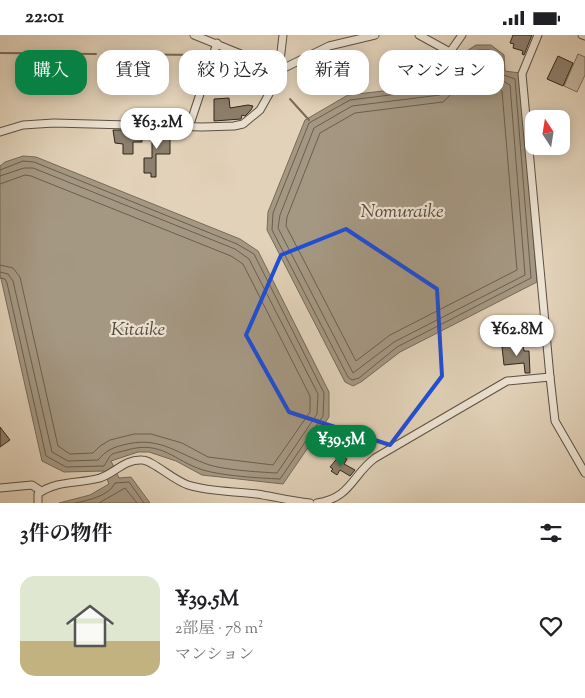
<!DOCTYPE html>
<html lang="ja">
<meta charset="utf-8">
<style>
:root{--surface:#fff;--page:#f6f6f6;--text:#202124;--muted:#757577;--accent:#0b8043}
body{margin:0;font-family:"Sorts Mill Goudy","Noto Serif JP",serif;background:var(--page);color:var(--text);height:100vh;display:flex;flex-direction:column;font-size:19px;white-space:nowrap}
*{box-sizing:border-box;margin:0}
p{font-size:16px;color:var(--muted)}
.icon{flex:none;width:28px;height:28px;fill:none;stroke:currentColor;stroke-width:2;stroke-linecap:round;stroke-linejoin:round}
.map{position:relative;height:468px;overflow:hidden}
.details{display:flex;flex-direction:column;background:var(--surface);flex:1}
.details>*{flex:none}
.hud{position:absolute;left:15px;top:15px;width:555px;height:45px;display:flex;gap:10px}
.needle{width:32px;rotate:348deg}
.tools{position:absolute;left:525px;top:75px;display:grid;gap:10px}
.tools a{display:grid;place-items:center;width:45px;height:45px;border-radius:10px;background:var(--surface);box-shadow:0 2px 12px #0003;font-size:25px}
.price{position:absolute;translate:-50% -42px;padding:0 11px;border-radius:18px;background:#fff;color:#222;font-size:16px;line-height:32px;filter:drop-shadow(0 1px 2px #0008)}
.price::after{content:'';position:absolute;left:50%;top:30px;width:15px;height:11px;margin-left:-8px;background:inherit;clip-path:polygon(0 0,100% 0,50% 100%)}
.price.selected{background:var(--accent);color:#fff}
ul{padding:0;list-style:none}
li{display:flex;align-items:center;gap:15px;height:125px;padding:0 20px}
li span{display:grid;place-items:center;flex:none;width:140px;height:100px;border-radius:15px;color:#555}
li>.icon{margin-inline-start:auto}
span .icon{width:60px;height:60px;fill:#fffc;stroke-width:1}
li b{font-size:21px}
h2{display:flex;justify-content:space-between;align-items:center;height:60px;padding:0 20px;font-size:21px}
.chip{padding:0 18px;border-radius:15px;background:var(--surface);box-shadow:0 2px 12px #0003;font-size:18px;line-height:45px}
.chip.selected{background:var(--accent);color:#fff}
.status{display:flex;justify-content:space-between;align-items:center;height:35px;padding:0 25px;background:var(--surface);direction:ltr}
.status svg{height:14px;fill:currentColor}
.map>svg:first-child{display:block}
.green{fill:#c4b59e;stroke:#7a6e5c}
.water{fill:#a59883;stroke:#766a59}
.lines{fill:none;stroke-linecap:round;stroke-linejoin:round}
.shore{stroke:#6a5f4f;stroke-width:1}
.stream{stroke:#766a59;stroke-width:2}
.building{fill:#8d7f6d;stroke:#30261b}
.street-casing{stroke:#5c5142;stroke-width:9}
.street{stroke:#ece2d2;stroke-width:7}
.marked{fill:none;stroke:#1d4ed8;stroke-width:4;stroke-linejoin:round}
.labels{text-anchor:middle;dominant-baseline:central;stroke-width:4.5;stroke-linejoin:round;paint-order:stroke}
.water-label{font-size:19px;font-style:italic;fill:#53483a;stroke:#ece2d2}
</style>
<div class="status"><b>22:01</b><svg viewBox="0 0 49 12"><path d="M0 12V9h3v3zM5 12V6h3v6zM10 12V3h3v9zM15 12V0h3v12zM26 1h20v11H26zM47 4h2v5h-2z"/></svg></div>
<div class="map">
<svg width="585" height="468" viewBox="0 0 585 468">
<rect width="100%" height="100%" fill="#e2d2b9"/>
<filter id="stains"><feTurbulence type="fractalNoise" baseFrequency=".004" numOctaves="4"/><feColorMatrix values="0 0 0 0 .2 0 0 0 0 .09 0 0 0 0 .02 0 0 0 .5 -.17"/></filter>
<radialGradient id="worn" r=".72"><stop offset=".6" stop-color="#630" stop-opacity="0"/><stop offset="1" stop-color="#630" stop-opacity=".3"/></radialGradient>
<path class="green" d="M578,19l7,3v18l-8,17 -13,-6z"/>
<g class="water">
<path d="M476,10h15l13,10 1,16 15,2 17,209 -137,70 -39,30 -8,4 -8,-4 -78,-152 1,-18 37,-92 43,-25 88,-10 29,-33z"/>
<path d="M23,121l13,1 204,82 18,12 71,141v25l-46,67 -81,-9 -26,-14 -27,-9h-11l-27,9 8,17 12,-1 19,26h-91l31,-8 19,-11 -5,-13 -40,1 -22,-11 -42,-187v-108l5,-4z"/>
</g>
<g class="lines">
<g class="shore">
<path d="M478,15h12l8,7 3,17 14,5 16,199 -134,69 -38,31 -7,2 -4,-3 -76,-147 1,-17 36,-90 41,-23 88,-11 30,-34z"/>
<path d="M479,21h8l5,4 4,17 14,8 15,190 -131,67 -41,31 -75,-145 2,-13 34,-87 38,-22 88,-11 32,-35z"/>
<path d="M481,29l5,1 4,16 12,10 15,179 -127,65 -34,26 -70,-135 1,-9 33,-84 35,-20 88,-11z"/>
<path d="M0,135l23,-9 11,1 203,82 17,10 70,139 -1,23 -43,63c-21,-1 -57,-3 -77,-9 -29,-9 -41,-30 -76,-20 -18,5 -14,1 -23,16l-38,1 -20,-11 -39,-173 -2,-4 -5,-1"/>
<path d="M0,141l24,-8h9l202,81 14,10 69,135 -1,20 -40,59c-18,-1 -57,-3 -73,-10 -31,-12 -46,-27 -81,-18 -12,3 -17,6 -25,15l-30,1 -16,-9 -39,-171 -5,-7 -8,-2"/>
<path d="M0,149l25,-9 6,1 200,80 12,8 67,132v16l-37,53 -65,-8 -26,-14 -31,-9h-17l-24,6 -10,6 -7,7 -23,1 -12,-8 -38,-169 -7,-9 -13,-3"/>
<path d="M75,468c14,-3 34,-7 40,-20l14,-1 15,21"/>
<path d="M99,468l26,-15 12,15"/>
</g>
<g class="stream">
<path d="M0,18l96,1"/>
<path d="M103,19l96,1"/>
<path d="M290,64l19,21"/>
</g>
</g>
<g class="building">
<path d="M513,0h19l-8,20 -2,-1 1,-3 -10,-3 1,-4 -4,-1z"/>
<path d="M558,21l15,7 -10,23 -16,-7z"/>
<path d="M218,23l14,6 -7,21 -8,-2 3,-10 -7,-2z"/>
<path d="M229,63l1,10 18,-3 5,1 -2,4 -6,6 -3,-1 -1,4 -27,2v-22z"/>
<path d="M113,95h19l1,5 9,-1v8h-9v12h-10v-10l-8,-1z"/>
<path d="M152,96h18v23h-14v23h-5v-4h-7v-15h8z"/>
<path d="M523,310l1,6h5l1,22h-5l-1,-10 -20,2 -2,-18z"/>
<path d="M0,392l10,13 -10,7z"/>
<path d="M340,420l7,4 -3,5 11,6 -5,6 -10,-6 -3,5 -6,-4 2,-2 -3,-2z"/>
</g>
<g class="lines">
<defs>
<g id="street">
<path d="M194,0l86,35"/>
<path d="M419,0l31,17 12,-17"/>
<path d="M538,0l-16,39 28,303 5,44 30,52"/>
<path d="M582,0l3,1"/>
<path d="M280,35l49,-24 46,-11"/>
<path d="M189,92l28,-84"/>
<path d="M0,97l23,-7 31,-2 148,4 32,-1 9,-2 17,-14 18,-32 5,-43"/>
<path d="M0,453l32,-3 9,6"/>
<path d="M38,468v-9c18,-14 41,-10 62,-16 15,-5 25,-19 42,-18 10,0 31,20 46,25 22,7 46,6 69,9 18,3 35,7 53,9"/>
<path d="M317,468c34,-5 35,-28 58,-45l132,-77 43,-4"/>
</g>
</defs>
<use href="#street" class="street-casing"/>
<use href="#street" class="street"/>
</g>
<path class="marked" d="M346,194l91,60 5,87 -52,69 -101,-33 -43,-77 35,-80z"/>
<g class="labels">
<g class="water-label">
<text x="402" y="177">Nomuraike</text>
<text x="138" y="295">Kitaike</text>
</g>
</g>
<rect width="100%" height="100%" filter="url(#stains)"/>
<rect width="100%" height="100%" fill="url(#worn)"/>
</svg>
<div class="tools">
<a><svg class="needle" viewBox="-14 -14 28 28"><path d="M0-13l5 13h-10z" fill="#e53935"/><path d="M0 13l5-13h-10z" fill="#757577"/></svg></a>
</div>
<b class="price" style="left:157px;top:115px">¥63.2M</b>
<b class="price" style="left:517px;top:322px">¥62.8M</b>
<b class="price selected" style="left:341px;top:432px">¥39.5M</b>
<div class="hud">
<a class="chip selected">購入</a>
<a class="chip">賃貸</a>
<a class="chip">絞り込み</a>
<a class="chip">新着</a>
<a class="chip">マンション</a>
</div>
</div>
<section class="details">
<h2>3件の物件<svg class="icon" aria-label="filters" viewBox="0 0 24 24"><path d="M4 7h16M4 17h16"/><circle cx="9" cy="7" r="2"/><circle cx="15" cy="17" r="2"/></svg></h2>
<ul>
<li><span style="background:linear-gradient(#dfe7d0 65%,#c2b280 0)"><svg class="icon" aria-label="home" viewBox="0 0 24 24"><path d="M3 11l9-7 9 7M6 9v11h12V9"/></svg></span><div><b>¥39.5M</b><p>2部屋 · 78 m²</p><p>マンション</p></div><svg class="icon" aria-label="heart" viewBox="0 0 24 24"><path d="M12 20l-8-8c-3-5 5-10 8-4 3-6 11-1 8 4z"/></svg></li>
</ul>
</section>
